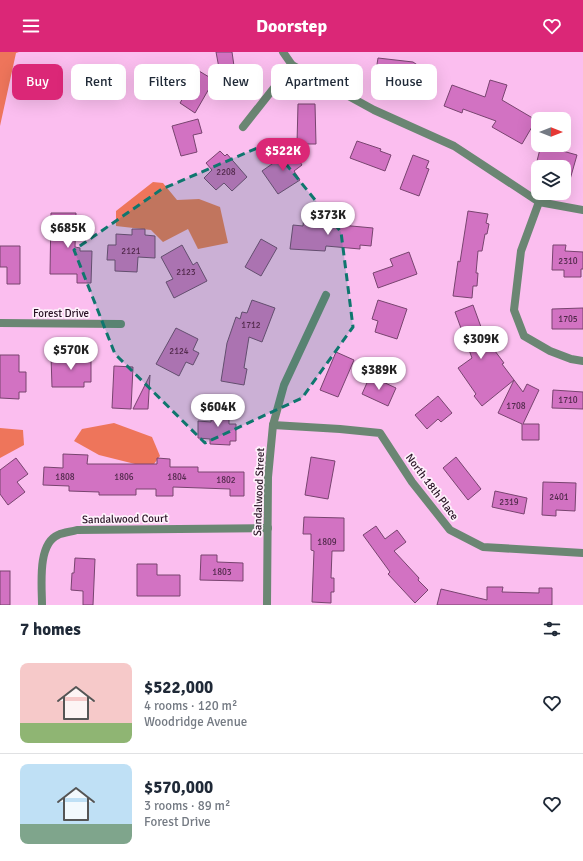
<!DOCTYPE html>
<meta charset="utf-8">
<style>
:root{--surface:#fff;--page:#f6f6f7;--text:#1f2937;--muted:#747a83;--line:#e0e1e3;--accent:#db2777}
body{margin:0;font-family:Signika,sans-serif;background:var(--page);color:var(--text);height:100vh;display:flex;flex-direction:column;font-size:15px;white-space:nowrap}
*{box-sizing:border-box;margin:0}
p{font-size:13px;color:var(--muted)}
.icon{flex:none;width:22px;height:22px;fill:none;stroke:currentColor;stroke-width:2;stroke-linecap:round;stroke-linejoin:round}
.map{position:relative;height:553px;overflow:hidden}
.details{display:flex;flex-direction:column;background:var(--surface);flex:1}
.details>*{flex:none}
.hud{position:absolute;left:12px;top:12px;width:559px;height:36px;display:flex;gap:8px}
.needle{width:26px;rotate:90deg}
.tools{position:absolute;left:531px;top:60px;display:grid;gap:8px}
.tools a{display:grid;place-items:center;width:40px;height:40px;border-radius:8px;background:var(--surface);box-shadow:0 4px 16px #0002;font-size:20px}
.price{position:absolute;translate:-50% -34px;padding:0 9px;border-radius:14px;background:#fff;color:#222;font-size:13px;line-height:26px;filter:drop-shadow(0 1px 2px #0008)}
.price::after{content:'';position:absolute;left:50%;top:24px;width:12px;height:9px;margin-left:-6px;background:inherit;clip-path:polygon(0 0,100% 0,50% 100%)}
.price.active{background:var(--accent);color:#fff}
ul{padding:0;list-style:none}
li{display:flex;align-items:center;gap:12px;height:100px;padding:0 20px}
li+li{border-top:1px solid var(--line)}
li span{display:grid;place-items:center;flex:none;width:112px;height:80px;border-radius:8px;color:#555}
li>.icon{margin-inline-start:auto}
span .icon{width:48px;height:48px;fill:#fffc;stroke-width:1}
li b{font-size:17px}
h2{display:flex;justify-content:space-between;align-items:center;height:48px;padding:0 20px;font-size:17px}
.pill{padding:0 14px;border-radius:8px;background:var(--surface);box-shadow:0 4px 16px #0002;font-size:14px;line-height:36px}
.pill.active{background:var(--accent);color:#fff}
header{display:flex;justify-content:space-between;align-items:center;height:52px;padding:0 20px;background:var(--accent);color:#fff;font-size:18px;font-weight:800}
.map>svg:first-child{display:block}
.forest{fill:#ee755b}
.building{fill:#d272c2;stroke:#78446f}
.lines{fill:none;stroke-linecap:round;stroke-linejoin:round}
.minor{stroke:#6b8673;stroke-width:8}
.marked{fill:#0f766e;fill-opacity:0.2;stroke:#0f766e;stroke-width:3;stroke-dasharray:8 5;stroke-linejoin:round}
.labels{text-anchor:middle;dominant-baseline:central;stroke-width:3.5;stroke-linejoin:round;paint-order:stroke}
.number-label{font-size:9px;fill:#522a4c}
.street-label{font-size:11px;fill:#281224;stroke:#fef1fb}
</style>
<header><svg class="icon" aria-label="menu" viewBox="0 0 24 24"><path d="M4 6h16M4 12h16M4 18h16"/></svg>Doorstep<svg class="icon" aria-label="heart" viewBox="0 0 24 24"><path d="M12 20l-8-8c-3-5 5-10 8-4 3-6 11-1 8 4z"/></svg></header>
<div class="map">
<svg width="583" height="553" viewBox="0 0 583 553">
<rect width="100%" height="100%" fill="#fbbeef"/>
<g class="forest">
<path d="M0,0h19l-3,1 -16,73z"/>
<path d="M153,130l10,1 14,17 22,-1 21,8 8,36 -30,6 -10,-20 -25,13 -12,-12 -35,-4v-15z"/>
<path d="M114,371l38,14 8,19 -9,12 -52,-13 -25,-14 8,-12z"/>
<path d="M0,376l23,2 1,15 -24,13z"/>
</g>
<g class="building">
<path d="M216,0h16l2,14 -15,2z"/>
<path d="M378,6l35,4 22,15 -9,15 -16,-10 -35,-5z"/>
<path d="M199,19l15,9 -19,33 -15,-10z"/>
<path d="M490,28l17,5 -5,15 34,20 -14,24 -30,-17 4,-6 -33,-12 -1,4 -18,-7 8,-21 33,12z"/>
<path d="M298,52h17l1,40h-19z"/>
<path d="M198,67l4,14 -9,2 4,17 -16,4 -9,-30z"/>
<path d="M357,89l24,8 -1,2 11,4 -6,16 -35,-13z"/>
<path d="M541,93l36,10 -10,35h-3v-23h-20l-8,-2z"/>
<path d="M292,98l10,15 -8,6 6,9 -22,14 -16,-23z"/>
<path d="M220,99l5,5 2,-2 20,23 -15,14 -8,-8 -8,7 -12,-12 8,-8 -6,-7z"/>
<path d="M413,103l16,6 -3,7 3,1 -10,27 -19,-7z"/>
<path d="M468,159l20,3 -2,9 3,1 -2,10h-2l-3,17h-4l-2,22h2l-1,13h-4l-1,12 -19,-2 5,-35 2,1z"/>
<path d="M51,161h25l-1,34 5,1v3h12l-1,32h-14v-9h-27z"/>
<path d="M304,163l16,3 -1,5 54,5 -2,18 -11,-1v4l-34,-3 -1,5 -35,-2 3,-24 10,1z"/>
<path d="M132,177h13v6l10,1v22l-17,-1 -1,15 -22,-1v-11h-8l1,-15h8v-11l16,1z"/>
<path d="M261,187l16,9 -16,28 -16,-9z"/>
<path d="M182,193l11,20 4,-3 10,19 -33,17 -8,-16 7,-3 -12,-22z"/>
<path d="M553,193h13l-1,6 18,1v17h-2v8h-17v-7h-12z"/>
<path d="M0,194h20v38h-13v-17h-7z"/>
<path d="M409,200l8,22 -39,14 -5,-15 20,-7 -3,-7z"/>
<path d="M252,248l23,8 -13,34 -13,-5 -5,31 3,1 -3,16 -23,-4 6,-38 9,-26 4,2 2,-7 5,1z"/>
<path d="M378,248l29,9 -10,30 -22,-7 3,-11 -6,-2z"/>
<path d="M473,253l16,44 3,-2 12,16 -2,1 12,16 -32,26 -8,-10 2,-2 -18,-26 14,-10 -17,-46z"/>
<path d="M583,256v21h-31v-20z"/>
<path d="M176,276l22,11 -5,11 6,3 -6,12 -7,-3 -7,14 -23,-12z"/>
<path d="M336,300l18,8 -16,37 -18,-7z"/>
<path d="M0,303h19v17h7v20h-7v7l-19,-1z"/>
<path d="M51,304h40v26h-7v5h-32z"/>
<path d="M114,314l19,1 -2,42 -19,-1z"/>
<path d="M150,323l-2,34h-15z"/>
<path d="M370,324l26,12 -8,18 -26,-12z"/>
<path d="M514,328l9,12 4,-8 12,6 -16,34h16v16h-17v-16l-24,-11z"/>
<path d="M553,338l30,2v17l-31,-1z"/>
<path d="M438,344l14,17 -11,9 -3,-3 -11,10 -12,-14z"/>
<path d="M212,355h17v17h7v17h-6v4l-20,-1v-5l-12,-1v-17l13,1z"/>
<path d="M63,402l25,1 -1,9h70v-6l13,1v8h28v5h46v24h-14v-7l-57,-2v9h-17v-7h-20v6h-37v-3l-30,-1v-5l-26,-1 1,-18 19,1z"/>
<path d="M311,405l24,4 -7,38 -23,-4z"/>
<path d="M456,405l25,32 -13,11 -25,-32z"/>
<path d="M16,406l12,16 -11,8 8,10 -17,13 -8,-11v-24z"/>
<path d="M543,430l33,1 -1,28 -19,-1v6l-14,-1z"/>
<path d="M495,439l32,7 -3,16 -32,-7z"/>
<path d="M304,465l40,1v33h-12l-1,27h3v14h-3v11l-19,-1 2,-51 -3,-1v-16h-8z"/>
<path d="M376,474l9,13 12,-9 9,12 -12,9 25,27 -1,2 10,10 -13,13 -27,-29 2,-2 -27,-37z"/>
<path d="M201,503h16v7l26,1v18l-43,-1z"/>
<path d="M75,506l20,1 -2,46h-10v-14l-12,-1 1,-17h2z"/>
<path d="M137,512h20v11h23v21h-43z"/>
<rect x="0" y="519" width="10" height="34"/>
<path d="M487,535h16l-1,5 37,1v-5h13v17h-115l4,-16 46,11z"/>
</g>
<g class="lines">
<g class="minor">
<path d="M283,0l9,13 82,45 80,36 85,56 44,8"/>
<path d="M243,75l49,-62"/>
<path d="M539,150l-18,49 -7,59 10,26 26,15 21,8 12,2"/>
<path d="M0,271l121,1"/>
<path d="M273,373l67,4 40,4 32,49 38,48 33,17 100,6"/>
<path d="M42,553c0,-19 -5,-61 16,-70 6,-3 13,-3 19,-5l191,-2"/>
<path d="M267,553l1,-128 5,-52 11,-40 42,-90"/>
</g>
</g>
<path class="marked" d="M269,91l72,89 12,95 -51,71 -97,45 -90,-89 -41,-104 88,-61z"/>
<g class="labels">
<g class="number-label">
<text x="226" y="120">2208</text>
<text x="131" y="199">2121</text>
<text x="568" y="209">2310</text>
<text x="186" y="220">2123</text>
<text x="568" y="267">1705</text>
<text x="251" y="273">1712</text>
<text x="179" y="299">2124</text>
<text x="568" y="348">1710</text>
<text x="516" y="354">1708</text>
<text x="65" y="425">1808</text>
<text x="124" y="425">1806</text>
<text x="177" y="425">1804</text>
<text x="226" y="428">1802</text>
<text x="559" y="445">2401</text>
<text x="509" y="450">2319</text>
<text x="327" y="490">1809</text>
<text x="222" y="520">1803</text>
</g>
<g class="street-label">
<text x="61" y="261">Forest Drive</text>
<text transform="translate(432 435) rotate(53)">North 18th Place</text>
<text transform="translate(259 440) rotate(-88)">Sandalwood Street</text>
<text transform="translate(125 467) rotate(-1)">Sandalwood Court</text>
</g>
</g>
</svg>
<div class="tools">
<a><svg class="needle" viewBox="-14 -14 28 28"><path d="M0-13l5 13h-10z" fill="#e53935"/><path d="M0 13l5-13h-10z" fill="#747a83"/></svg></a>
<a><svg class="icon" aria-label="layers" viewBox="0 0 24 24"><path d="M12 4l9 5-9 5-9-5zM3 14l9 5 9-5"/></svg></a>
</div>
<b class="price active" style="left:283px;top:120px">$522K</b>
<b class="price" style="left:328px;top:184px">$373K</b>
<b class="price" style="left:68px;top:197px">$685K</b>
<b class="price" style="left:481px;top:308px">$309K</b>
<b class="price" style="left:71px;top:319px">$570K</b>
<b class="price" style="left:379px;top:339px">$389K</b>
<b class="price" style="left:218px;top:376px">$604K</b>
<div class="hud">
<a class="pill active">Buy</a>
<a class="pill">Rent</a>
<a class="pill">Filters</a>
<a class="pill">New</a>
<a class="pill">Apartment</a>
<a class="pill">House</a>
</div>
</div>
<section class="details">
<h2>7 homes<svg class="icon" aria-label="filters" viewBox="0 0 24 24"><path d="M4 7h16M4 17h16"/><circle cx="9" cy="7" r="2"/><circle cx="15" cy="17" r="2"/></svg></h2>
<ul>
<li><span style="background:linear-gradient(#f6c9c9 75%,#8fb573 0)"><svg class="icon" aria-label="home" viewBox="0 0 24 24"><path d="M3 11l9-7 9 7M6 9v11h12V9"/></svg></span><div><b>$522,000</b><p>4 rooms · 120 m²</p><p>Woodridge Avenue</p></div><svg class="icon" aria-label="heart" viewBox="0 0 24 24"><path d="M12 20l-8-8c-3-5 5-10 8-4 3-6 11-1 8 4z"/></svg></li>
<li><span style="background:linear-gradient(#bfe0f5 75%,#7fa58c 0)"><svg class="icon" aria-label="home" viewBox="0 0 24 24"><path d="M3 11l9-7 9 7M6 9v11h12V9"/></svg></span><div><b>$570,000</b><p>3 rooms · 89 m²</p><p>Forest Drive</p></div><svg class="icon" aria-label="heart" viewBox="0 0 24 24"><path d="M12 20l-8-8c-3-5 5-10 8-4 3-6 11-1 8 4z"/></svg></li>
</ul>
</section>
